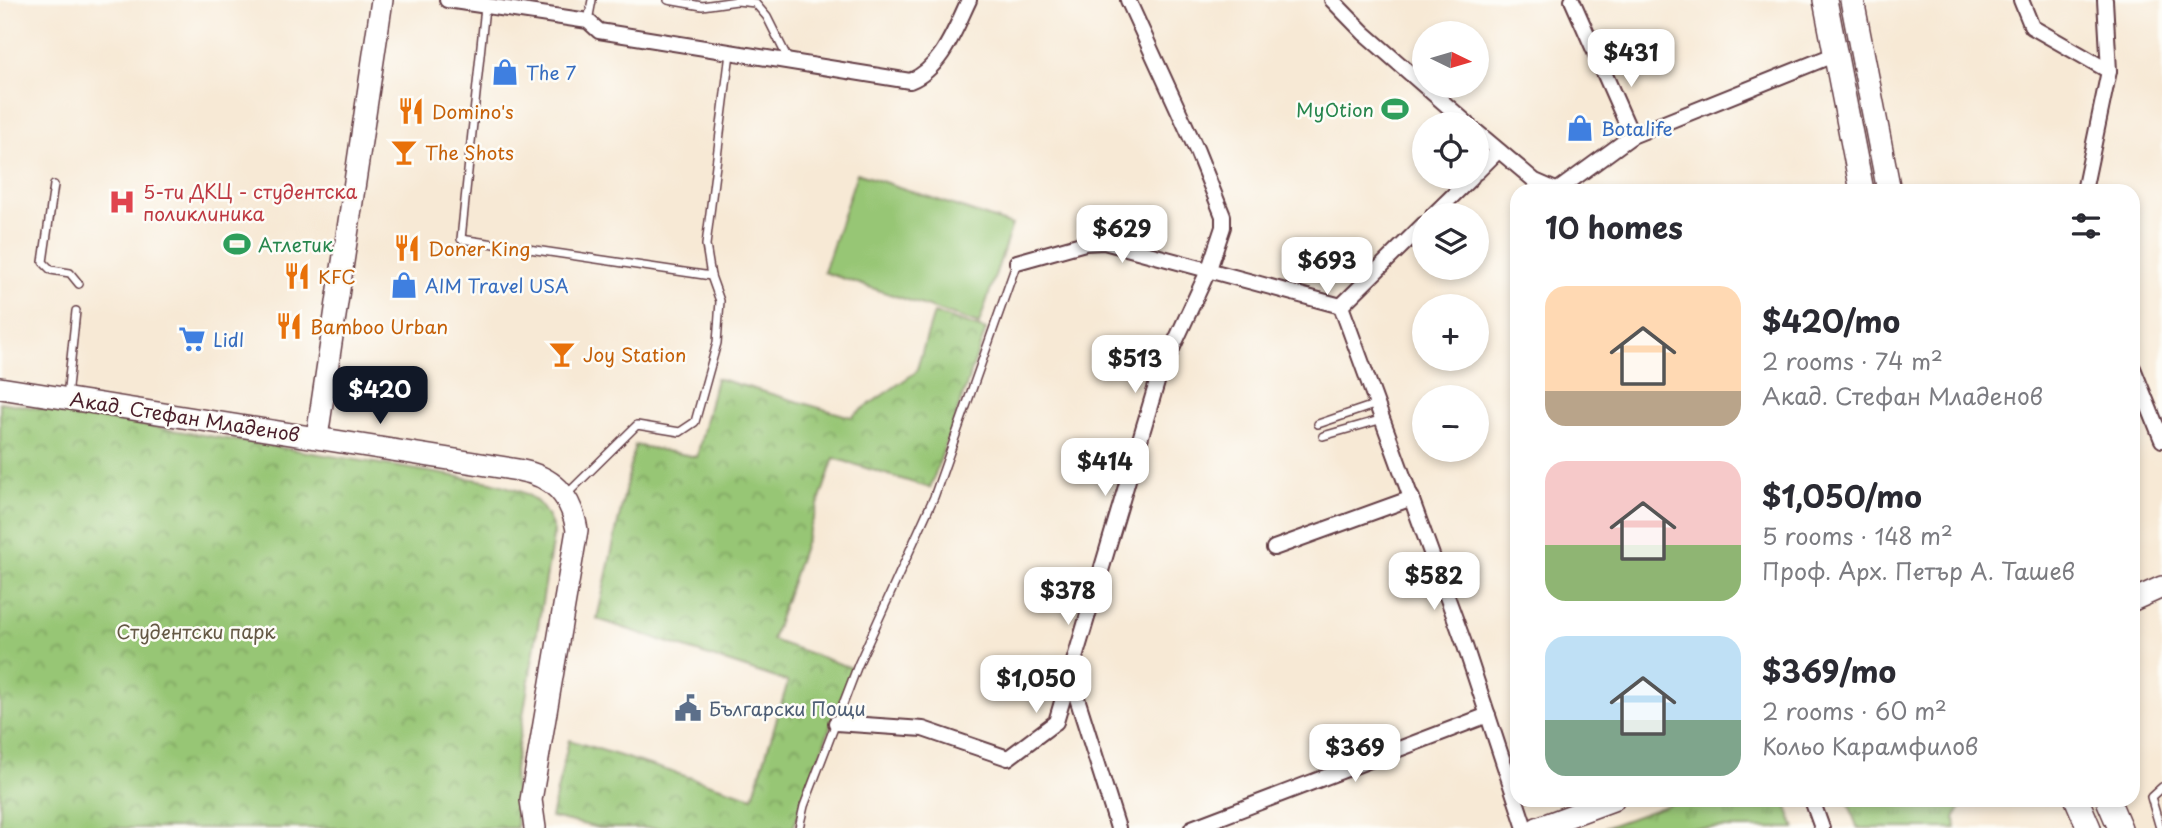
<!DOCTYPE html>
<meta charset="utf-8">
<style>
:root{--surface:#fff;--page:#f7f7f7;--text:#2b2b33;--muted:#7c7c81;--accent:#111827}
body{margin:0;font-family:"Playpen Sans",sans-serif;background:var(--page);color:var(--text);height:100vh;display:flex;flex-direction:column;font-size:26px;white-space:nowrap}
*{box-sizing:border-box;margin:0}
p{font-size:23px;color:var(--muted)}
.icon{flex:none;width:38px;height:38px;fill:none;stroke:currentColor;stroke-width:2;stroke-linecap:round;stroke-linejoin:round}
.map{position:relative;flex:1;overflow:hidden}
.side{position:absolute;left:1510px;top:184px;width:630px;height:623px;display:flex;flex-direction:column;background:var(--surface);border-radius:21px;box-shadow:0 4px 10px #0003}
.side>*{flex:none}
.needle{width:46px;rotate:95deg}
.fabs{position:absolute;left:1412px;top:21px;display:grid;gap:14px}
.fabs a{display:grid;place-items:center;width:77px;height:77px;border-radius:50%;background:var(--surface);box-shadow:0 4px 10px #0003;font-size:35px}
.price{position:absolute;translate:-50% -60px;padding:0 16px;border-radius:14px;background:#fff;color:#222;font-size:23px;line-height:46px;filter:drop-shadow(0 2px 4px #0008)}
.price::after{content:'';position:absolute;left:50%;top:42px;width:21px;height:16px;margin-left:-10px;background:inherit;clip-path:polygon(0 0,100% 0,50% 100%)}
.price.current{background:var(--accent);color:#fff}
ul{padding:0;list-style:none}
li{display:flex;align-items:center;gap:21px;height:175px;padding:0 35px}
li span{display:grid;place-items:center;flex:none;width:196px;height:140px;border-radius:21px;color:#555}
li>.icon{margin-inline-start:auto}
span .icon{width:84px;height:84px;fill:#fffc;stroke-width:1}
li b{font-size:30px}
h2{display:flex;justify-content:space-between;align-items:center;height:84px;padding:0 35px;font-size:30px}
.map>svg:first-child{display:block}
.grass{fill:url(#grass-tufts);stroke:#707250;stroke-width:2}
.park{fill:url(#park-crowns);stroke:#707250;stroke-width:2}
.pitch{fill:#97c675;stroke:#707250;stroke-width:2}
.lines{fill:none;stroke-linecap:round;stroke-linejoin:round}
.lane-casing{stroke:#643d44;stroke-width:10}
.street-casing{stroke:#643d44;stroke-width:18}
.secondary-casing{stroke:#643d44;stroke-width:24}
.primary-casing{stroke:#643d44;stroke-width:26}
.lane{stroke:#fff;stroke-width:7}
.street{stroke:#fff;stroke-width:14}
.secondary{stroke:#fff;stroke-width:21}
.primary{stroke:#fff;stroke-width:23}
.labels{text-anchor:middle;dominant-baseline:central;stroke-width:5;stroke-linejoin:round;paint-order:stroke}
.shop-label{font-size:19px;fill:#366cbe;stroke:#fdfcf7;text-anchor:start}
.leisure-label{font-size:19px;fill:#27864d;stroke:#fdfcf7;text-anchor:end}
.food-label{font-size:19px;fill:#c56008;stroke:#fdfcf7;text-anchor:start}
.health-label{font-size:19px;fill:#be3a42;stroke:#fdfcf7;text-anchor:start}
.street-label{font-size:19px;fill:#4a1f2b;stroke:#fdfcf7}
.park-label{font-size:19px;fill:#655945;stroke:#fdfcf7}
.service-label{font-size:19px;fill:#4e5e75;stroke:#fdfcf7;text-anchor:start}
</style>
<div class="map">
<svg width="2162" height="828" viewBox="0 0 2162 828">
<defs>
<pattern id="grass-tufts" width="24" height="20" patternUnits="userSpaceOnUse" patternTransform="scale(1.75)"><rect width="24" height="20" fill="#97c675"/><path d="M3 7l-1-3M5 7V3M7 7l1-3M15 17l-1-3M17 17v-4M19 17l1-3" fill="none" stroke="#7da060"/></pattern>
<pattern id="park-crowns" width="20" height="18" patternUnits="userSpaceOnUse" patternTransform="scale(1.75)"><rect width="20" height="18" fill="#97c675"/><path d="M2 6a3 3 0 1 1 6 0M12 15a3 3 0 1 1 6 0" fill="none" stroke="#7da060"/></pattern>
</defs>
<rect width="100%" height="100%" fill="#fdfcf7"/>
<filter id="ink" filterUnits="userSpaceOnUse"><feTurbulence type="fractalNoise" baseFrequency=".0143" numOctaves="2"/><feDisplacementMap in="SourceGraphic" scale="14" xChannelSelector="R" yChannelSelector="G"/><feConvolveMatrix kernelMatrix="1 2 1 2 8 2 1 2 1" color-interpolation-filters="sRGB"/></filter>
<filter id="wash" filterUnits="userSpaceOnUse"><feTurbulence type="fractalNoise" baseFrequency=".00686" numOctaves="4" result="noise"/><feDisplacementMap in="SourceGraphic" scale="28" xChannelSelector="R" yChannelSelector="G"/><feGaussianBlur stdDeviation="1.57" result="paint"/><feColorMatrix in="noise" values="0 0 0 0 0 0 0 0 0 0 0 0 0 0 0 0 0 1.4 0 .05"/><feComposite in="paint" operator="in"/></filter>
<g filter="url(#wash)">
<rect width="100%" height="100%" fill="#f7e9d5"/>
<g class="grass">
<path d="M1682,800h102l11,28h-191z"/>
<path d="M1848,800h124l-9,3 -8,15 1,10h-99z"/>
</g>
<g class="park">
<path d="M934,313l52,17 -56,158 -96,-30 -62,182 80,28 -59,160h-194l-48,-11 18,-77 184,57 35,-115 -191,-63 38,-174 62,12 19,-79 135,39 65,-45z"/>
<path d="M0,402l491,80c35,10 50,13 63,49l-40,239 3,58h-517z"/>
</g>
<path class="pitch" d="M857,173l155,52 -33,99 -155,-52z"/>
</g>
<g filter="url(#ink)">
<g class="lines">
<defs>
<g id="lane">
<path d="M668,0l34,6 35,-5 18,2 12,14 22,44"/>
<path d="M485,7l-24,232 250,37"/>
<path d="M588,21l4,-21"/>
<path d="M54,185l-11,77 8,8 19,3 9,11"/>
<path d="M67,397l9,-86"/>
<path d="M1318,424l59,-20"/>
<path d="M1323,436l60,-17"/>
<path d="M566,495l71,-70 43,7 15,-10 22,-79 3,-42 -9,-25 -5,-31 24,-192"/>
<path d="M799,828l5,-22 54,-141 76,-168 83,-235"/>
<path d="M2160,828l-9,-31 11,-10"/>
</g>
<g id="street">
<path d="M447,0l141,21 11,10 311,50c32,-13 45,-52 59,-81"/>
<path d="M1332,0l32,33 104,91"/>
<path d="M1572,0l60,136"/>
<path d="M2021,0l11,27 77,44"/>
<path d="M1477,132l58,49 23,10"/>
<path d="M1477,172l21,-21"/>
<path d="M1558,190l74,-54 204,-82"/>
<path d="M2084,191l25,-120 -4,-71"/>
<path d="M1433,215l39,-38"/>
<path d="M1424,224l-83,82 123,337 61,185"/>
<path d="M1017,262l68,-19 19,-1 237,64"/>
<path d="M2133,368l29,72"/>
<path d="M1274,548l138,-50"/>
<path d="M1071,679l47,149"/>
<path d="M836,723l87,6 85,29 48,-36 102,-343 51,-110 14,-42v-11l-26,-65 -69,-151"/>
<path d="M1812,800l10,28"/>
<path d="M1192,828l296,-113"/>
</g>
<g id="secondary">
<path d="M0,388l518,82c35,6 53,25 59,60l-46,270 4,28"/>
<path d="M317,437l65,-437"/>
<path d="M2133,600l29,-13"/>
<path d="M1537,828l76,-28"/>
</g>
<g id="primary">
<path d="M1825,0l37,191"/>
<path d="M1852,0l37,191"/>
<path d="M2077,800l12,28"/>
<path d="M2108,800l12,28"/>
</g>
</defs>
<use href="#lane" class="lane-casing"/>
<use href="#street" class="street-casing"/>
<use href="#secondary" class="secondary-casing"/>
<use href="#primary" class="primary-casing"/>
<use href="#lane" class="lane"/>
<use href="#street" class="street"/>
<use href="#secondary" class="secondary"/>
<use href="#primary" class="primary"/>
</g>
</g>
<defs>
<symbol id="shop-bare" viewBox="-9 -9 18 18"><path d="M-5-2.5h2.3a2.7 3.5 0 0 1 5.4 0H5L5.5 6h-11ZM-1.5-2.5h3a1.5 2.3 0 0 0-3 0Z" fill="#3f7fe0" stroke="#fdfcf7" stroke-width="2.5" paint-order="stroke"/></symbol>
<symbol id="stadium-bare" viewBox="-9 -9 18 18"><path d="M0-5a6.5 5 0 1 0 0 10a6.5 5 0 1 0 0-10ZM-3.5-1.8h7v3.6h-7Z" fill="#2e9e5b" stroke="#fdfcf7" stroke-width="2.5" paint-order="stroke"/></symbol>
<symbol id="restaurant-bare" viewBox="-9 -9 18 18"><path d="M-5-6h1v4h1v-4h1v4h1v-4h1v5L-1.5 .5V6h-2V.5L-5-1ZM5-6V6H3V1.5H1.5Q1.5-4 5-6Z" fill="#e8710a" stroke="#fdfcf7" stroke-width="2.5" paint-order="stroke"/></symbol>
<symbol id="bar-bare" viewBox="-9 -9 18 18"><path d="M-6-5H6L.8 .8V4.5H3.5V6h-7V4.5H-.8V.8Z" fill="#e8710a" stroke="#fdfcf7" stroke-width="2.5" paint-order="stroke"/></symbol>
<symbol id="hospital-bare" viewBox="-9 -9 18 18"><path d="M-5-5h3v3.5h4V-5h3V5h-3V1.5h-4V5h-3Z" fill="#e0444e" stroke="#fdfcf7" stroke-width="2.5" paint-order="stroke"/></symbol>
<symbol id="supermarket-bare" viewBox="-9 -9 18 18"><path d="M-6-5.5h2.5l.6 2H6L4.5 2H-2.5L-4.4-4H-6ZM-1.5 3.2a1.3 1.3 0 1 0 .1 0ZM3 3.2a1.3 1.3 0 1 0 .1 0Z" fill="#3f7fe0" stroke="#fdfcf7" stroke-width="2.5" paint-order="stroke"/></symbol>
<symbol id="civic-bare" viewBox="-9 -9 18 18"><path d="M-.6-6.5H3V-4.5H.6V-3L4-1V1h2V6H-6V1h2V-1L-.6-3ZM-1.2 2.5V6h2.4V2.5Z" fill="#5c6f8a" stroke="#fdfcf7" stroke-width="2.5" paint-order="stroke"/></symbol>
</defs>
<g fill-rule="evenodd">
<use href="#shop-bare" x="486" y="53" width="38" height="38"/>
<use href="#stadium-bare" x="1376" y="90" width="38" height="38"/>
<use href="#restaurant-bare" x="392" y="92" width="38" height="38"/>
<use href="#shop-bare" x="1561" y="109" width="38" height="38"/>
<use href="#bar-bare" x="385" y="133" width="38" height="38"/>
<use href="#hospital-bare" x="103" y="183" width="38" height="38"/>
<use href="#stadium-bare" x="218" y="225" width="38" height="38"/>
<use href="#restaurant-bare" x="388" y="229" width="38" height="38"/>
<use href="#restaurant-bare" x="278" y="257" width="38" height="38"/>
<use href="#shop-bare" x="385" y="266" width="38" height="38"/>
<use href="#restaurant-bare" x="270" y="307" width="38" height="38"/>
<use href="#supermarket-bare" x="173" y="320" width="38" height="38"/>
<use href="#bar-bare" x="543" y="335" width="38" height="38"/>
<use href="#civic-bare" x="669" y="689" width="38" height="38"/>
</g>
<g class="labels">
<g class="shop-label">
<text x="526" y="72">The 7</text>
<text x="1601" y="128">Botalife</text>
<text x="425" y="285">AIM Travel USA</text>
<text x="213" y="339">Lidl</text>
</g>
<g class="leisure-label">
<text x="1374" y="109">MyOtion</text>
<text x="258" y="244" text-anchor="start">Атлетик</text>
</g>
<g class="food-label">
<text x="432" y="111">Domino's</text>
<text x="425" y="152">The Shots</text>
<text x="428" y="248">Doner King</text>
<text x="318" y="276">KFC</text>
<text x="310" y="326">Bamboo Urban</text>
<text x="583" y="354">Joy Station</text>
</g>
<g class="health-label">
<text x="143" y="191">5-ти ДКЦ - студентска<tspan x="143" dy="22">поликлиника</tspan></text>
</g>
<g class="street-label">
<text transform="translate(185 416) rotate(9)">Акад. Стефан Младенов</text>
</g>
<g class="park-label">
<text x="196" y="631">Студентски парк</text>
</g>
<g class="service-label">
<text x="709" y="708">Български Пощи</text>
</g>
</g>
</svg>
<div class="fabs">
<a><svg class="needle" viewBox="-14 -14 28 28"><path d="M0-13l5 13h-10z" fill="#e53935"/><path d="M0 13l5-13h-10z" fill="#7c7c81"/></svg></a>
<a><svg class="icon" aria-label="locate" viewBox="0 0 24 24"><circle cx="12" cy="12" r="6"/><path d="M12 2v4M12 18v4M2 12h4M18 12h4"/></svg></a>
<a><svg class="icon" aria-label="layers" viewBox="0 0 24 24"><path d="M12 4l9 5-9 5-9-5zM3 14l9 5 9-5"/></svg></a>
<a>+</a>
<a>−</a>
</div>
<b class="price" style="left:1631px;top:89px">$431</b>
<b class="price" style="left:1122px;top:265px">$629</b>
<b class="price" style="left:1327px;top:297px">$693</b>
<b class="price" style="left:1135px;top:395px">$513</b>
<b class="price current" style="left:380px;top:426px">$420</b>
<b class="price" style="left:1105px;top:498px">$414</b>
<b class="price" style="left:1434px;top:612px">$582</b>
<b class="price" style="left:1068px;top:627px">$378</b>
<b class="price" style="left:1036px;top:715px">$1,050</b>
<b class="price" style="left:1355px;top:784px">$369</b>
<section class="side">
<h2>10 homes<svg class="icon" aria-label="filters" viewBox="0 0 24 24"><path d="M4 7h16M4 17h16"/><circle cx="9" cy="7" r="2"/><circle cx="15" cy="17" r="2"/></svg></h2>
<ul>
<li><span style="background:linear-gradient(#ffd9b3 75%,#b9a48a 0)"><svg class="icon" aria-label="home" viewBox="0 0 24 24"><path d="M3 11l9-7 9 7M6 9v11h12V9"/></svg></span><div><b>$420/mo</b><p>2 rooms · 74 m²</p><p>Акад. Стефан Младенов</p></div></li>
<li><span style="background:linear-gradient(#f6c9c9 60%,#8fb573 0)"><svg class="icon" aria-label="home" viewBox="0 0 24 24"><path d="M3 11l9-7 9 7M6 9v11h12V9"/></svg></span><div><b>$1,050/mo</b><p>5 rooms · 148 m²</p><p>Проф. Арх. Петър А. Ташев</p></div></li>
<li><span style="background:linear-gradient(#bfe0f5 60%,#7fa58c 0)"><svg class="icon" aria-label="home" viewBox="0 0 24 24"><path d="M3 11l9-7 9 7M6 9v11h12V9"/></svg></span><div><b>$369/mo</b><p>2 rooms · 60 m²</p><p>Кольо Карамфилов</p></div></li>
</ul>
</section>
</div>
